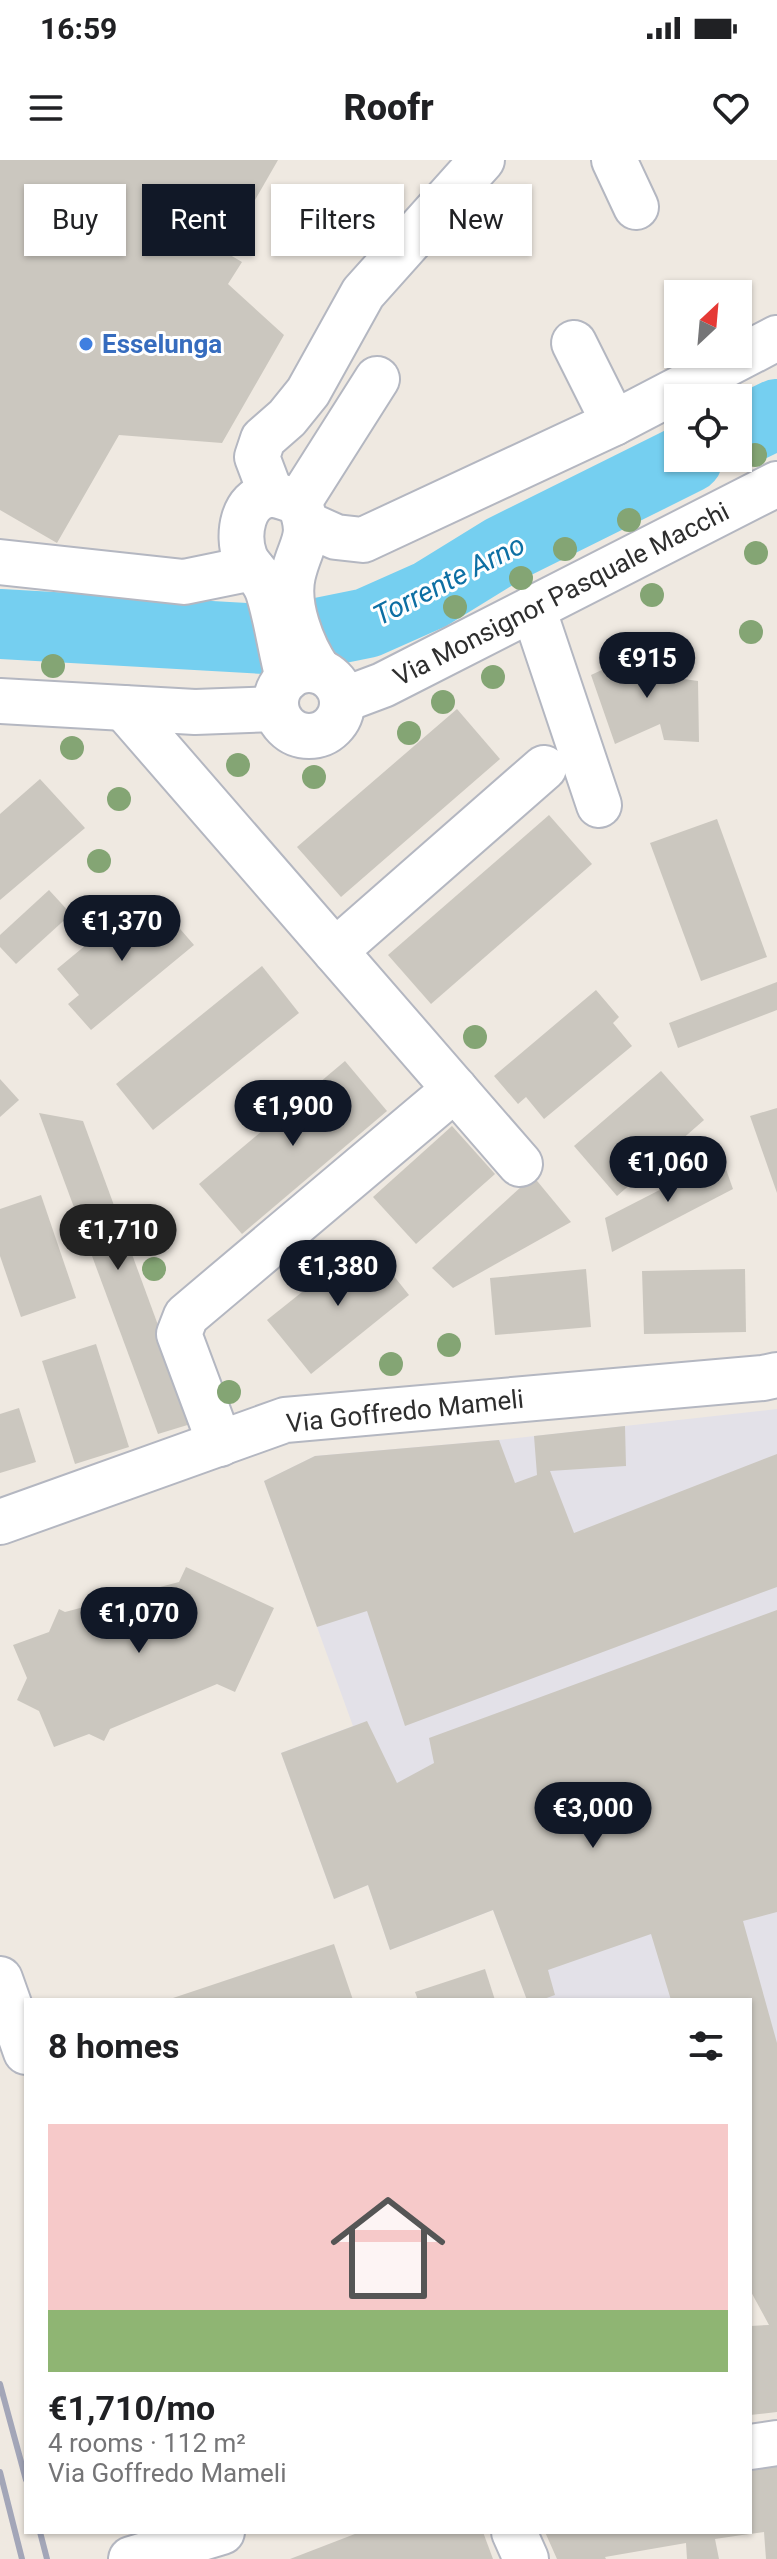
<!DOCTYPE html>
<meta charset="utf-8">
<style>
:root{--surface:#fff;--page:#f6f6f6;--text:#202124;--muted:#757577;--line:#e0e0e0;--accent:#111827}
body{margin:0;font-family:Roboto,sans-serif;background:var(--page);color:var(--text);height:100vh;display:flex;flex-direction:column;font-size:30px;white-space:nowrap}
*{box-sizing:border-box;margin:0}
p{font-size:26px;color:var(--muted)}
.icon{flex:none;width:44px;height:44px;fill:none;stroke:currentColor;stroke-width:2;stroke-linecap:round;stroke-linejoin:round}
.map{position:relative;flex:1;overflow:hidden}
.details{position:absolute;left:24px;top:1838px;width:728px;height:536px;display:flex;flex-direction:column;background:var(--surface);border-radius:0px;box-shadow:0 2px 6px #0004}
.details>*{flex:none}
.guide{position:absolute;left:24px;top:24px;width:730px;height:72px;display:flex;gap:16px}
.needle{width:52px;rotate:26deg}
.fabs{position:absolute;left:664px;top:120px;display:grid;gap:16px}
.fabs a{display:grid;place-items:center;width:88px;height:88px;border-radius:0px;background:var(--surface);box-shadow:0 2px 6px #0004;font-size:40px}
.price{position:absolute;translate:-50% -68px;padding:0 18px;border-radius:28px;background:var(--accent);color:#fff;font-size:26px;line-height:52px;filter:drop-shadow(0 2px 4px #0008)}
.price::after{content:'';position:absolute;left:50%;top:48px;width:24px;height:18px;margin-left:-12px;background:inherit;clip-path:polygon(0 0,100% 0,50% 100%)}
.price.on{background:#222;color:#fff}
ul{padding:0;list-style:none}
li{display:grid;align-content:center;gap:16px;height:424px;padding:0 24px}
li+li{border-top:2px solid var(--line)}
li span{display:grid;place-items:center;height:248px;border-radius:0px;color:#555}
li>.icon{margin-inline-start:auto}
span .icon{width:144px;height:144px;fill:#fffc;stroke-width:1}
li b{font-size:34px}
h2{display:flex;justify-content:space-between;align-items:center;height:96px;padding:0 24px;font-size:34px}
.tag{padding:0 28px;border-radius:0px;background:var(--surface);box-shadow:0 2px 6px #0004;font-size:28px;line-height:72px}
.tag.on{background:var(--accent);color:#fff}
.status{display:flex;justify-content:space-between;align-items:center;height:56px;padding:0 40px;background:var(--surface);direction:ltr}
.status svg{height:22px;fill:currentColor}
header{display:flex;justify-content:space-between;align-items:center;height:104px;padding:0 24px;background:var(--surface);font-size:36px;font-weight:800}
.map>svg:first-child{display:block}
.industrial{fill:#e3e1e8}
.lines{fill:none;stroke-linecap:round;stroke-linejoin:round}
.river{stroke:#75cff0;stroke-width:70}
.building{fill:#cbc7bf}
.minor-casing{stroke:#b4b7c1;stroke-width:48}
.minor{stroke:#fff;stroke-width:44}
.rail{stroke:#a3a6b8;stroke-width:6}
.tree{fill:#84a574}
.shop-dot{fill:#3f7fe0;stroke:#fff;stroke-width:3}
.labels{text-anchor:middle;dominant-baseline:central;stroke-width:6;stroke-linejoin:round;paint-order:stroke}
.shop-label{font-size:26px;font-weight:bold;fill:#366cbe;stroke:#fff;text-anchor:start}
.street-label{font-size:26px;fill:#2e2e2e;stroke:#fff}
.water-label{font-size:28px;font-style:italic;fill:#0d6fa3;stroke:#fff}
</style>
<div class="status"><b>16:59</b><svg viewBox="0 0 49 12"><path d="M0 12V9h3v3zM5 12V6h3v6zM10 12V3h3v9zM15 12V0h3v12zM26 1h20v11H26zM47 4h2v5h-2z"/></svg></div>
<header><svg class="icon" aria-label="menu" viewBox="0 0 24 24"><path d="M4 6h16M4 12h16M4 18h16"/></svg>Roofr<svg class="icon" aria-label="heart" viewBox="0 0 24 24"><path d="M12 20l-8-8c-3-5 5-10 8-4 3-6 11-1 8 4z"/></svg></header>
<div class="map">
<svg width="777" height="2399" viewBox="0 0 777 2399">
<rect width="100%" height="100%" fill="#efe9e1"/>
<path class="industrial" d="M777,1249v803l-27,-212h-223l-34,-90 -103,40 -22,-65 -34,14 -53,-146 72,-27 -89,-245 51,-25 184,-16z"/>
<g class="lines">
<g class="river">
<path d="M738,273l39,-19"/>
<path d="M0,464l283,16 84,-17 63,-28 73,-45 185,-92"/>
</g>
</g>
<g class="building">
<path d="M0,0h278l-53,92 17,10 -14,22 56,51 -62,108 -103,-8 -62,108 -57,-33z"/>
<path d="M647,489l15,27 36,5 1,61 -35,-2 -4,-16 -45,20 -24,-69z"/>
<path d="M457,549l43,50 -159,138 -44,-50z"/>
<path d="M40,619l45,49 -85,72v-86z"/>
<path d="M549,655l43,49 -161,140 -43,-49z"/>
<path d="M717,659l50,138 -66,24 -51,-138z"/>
<path d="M49,730l22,24 -55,50 -16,-17v-12z"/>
<path d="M138,742l19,23 11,-10 26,30 -103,85 -23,-26 11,-9 -22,-26z"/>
<path d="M262,806l37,47 -146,117 -37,-46z"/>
<path d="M777,822v28l-99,38 -9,-25z"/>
<path d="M596,830l23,27 -6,6 19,23 -88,73 -18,-22 -8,7 -24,-28z"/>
<path d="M345,901l42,50 -145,123 -43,-50z"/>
<path d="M661,911l43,49 -87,76 -43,-50z"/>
<path d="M0,919l19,21 -19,17z"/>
<path d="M777,948v85l-27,-77z"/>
<path d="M39,953l44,8 111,302 -36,11z"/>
<path d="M452,966l43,48 -79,70 -43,-47z"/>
<path d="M722,998l11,31 -121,63 -7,-34z"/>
<path d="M533,1016l38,46 -118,66 -21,-20z"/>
<path d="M41,1035l35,103 -55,19 -21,-61v-47z"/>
<path d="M366,1081l43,54 -98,79 -44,-54z"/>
<path d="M586,1109l5,58 -96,8 -5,-57z"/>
<path d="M745,1109l1,63 -102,2 -2,-63z"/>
<path d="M96,1184l33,103 -54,17 -33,-103z"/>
<path d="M19,1248l17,54 -36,11v-59z"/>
<path d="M625,1266l1,40 -76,5 24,62 203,-79v133l-372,139 -38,-115 -50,16 -53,-146 51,-25 184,-16 16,43 22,-8 -3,-39z"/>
<path d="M186,1407l88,41 -39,84 -18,-8 -107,45 -6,12 -15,-7 -35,13 -15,-36 -22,-11 10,-22 -14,-33 36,-13 10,-23 6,3 114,-30z"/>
<path d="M777,1450v302l-34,9 34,122v369l-27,3v-89l19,-1 -19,-35v-290h-79l-20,-66 -103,36 7,25 -14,5h-14l-34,-90 -103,40 -22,-65 -34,14 -53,-146 86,-32 30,62 37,-20 -5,-25z"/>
<path d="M334,1784l19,56h-183v-1z"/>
<path d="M485,1809l10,31h-77l-3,-8z"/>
<path d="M777,2306v93h-11l-2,-27 -14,2v-65z"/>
<path d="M360,2372h123l10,27h-203z"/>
<path d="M545,2372h204v2l-34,5 4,20h-32l-1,-16 -81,14 1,2h-49z"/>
</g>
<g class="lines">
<defs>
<g id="minor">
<path d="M614,0l22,47"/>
<path d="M574,183l40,80"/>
<path d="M271,334l-14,-37 6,-18 24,-21 21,-26 55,-99 119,-133"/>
<path d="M299,342l78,-123"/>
<path d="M307,364l29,13 27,3 251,-117 163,-85"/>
<path d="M0,402l184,20 68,-14"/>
<path d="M533,448l66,197"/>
<circle cx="309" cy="543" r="33"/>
<path d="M288,518c-8,-29 -11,-58 -20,-86 -6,-18 -17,-20 -23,-35 -8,-22 -3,-58 24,-62 8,-1 21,5 30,7 15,37 2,39 -6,73 -7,30 9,71 26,96"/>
<path d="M343,540l40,-15 394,-201"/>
<path d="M0,541l195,11 81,-3"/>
<path d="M124,548l396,456"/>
<path d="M335,791l209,-183"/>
<path d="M220,1284l-41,-110 7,-18 269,-227"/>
<path d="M0,1362l285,-102 478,-42 14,-3"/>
<path d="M0,1819l26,73"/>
<path d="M750,2287l27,-4"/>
<path d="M514,2372l12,27"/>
<path d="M131,2399l91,-27"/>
</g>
</defs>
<use href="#minor" class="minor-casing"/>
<use href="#minor" class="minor"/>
<g class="rail">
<path d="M0,2224l26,96"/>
<path d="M0,2312l22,87"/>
<path d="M40,2372l7,27"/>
</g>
</g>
<g class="tree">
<circle cx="755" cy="295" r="12"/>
<circle cx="629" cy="360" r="12"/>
<circle cx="565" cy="389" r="12"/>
<circle cx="756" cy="393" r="12"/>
<circle cx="521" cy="418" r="12"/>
<circle cx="652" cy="435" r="12"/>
<circle cx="455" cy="447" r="12"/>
<circle cx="751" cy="472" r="12"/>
<circle cx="53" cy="506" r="12"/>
<circle cx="493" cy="517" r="12"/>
<circle cx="443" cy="542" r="12"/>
<circle cx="409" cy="573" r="12"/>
<circle cx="72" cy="588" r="12"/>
<circle cx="238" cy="605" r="12"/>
<circle cx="314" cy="617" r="12"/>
<circle cx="119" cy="639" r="12"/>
<circle cx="99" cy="701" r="12"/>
<circle cx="475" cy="877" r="12"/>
<circle cx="142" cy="1057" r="12"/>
<circle cx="154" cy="1109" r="12"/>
<circle cx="449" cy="1185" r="12"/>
<circle cx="391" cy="1204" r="12"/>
<circle cx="229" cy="1232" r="12"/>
</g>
<circle class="shop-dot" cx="86" cy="184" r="8"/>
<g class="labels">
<g class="shop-label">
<text x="102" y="184">Esselunga</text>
</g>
<g class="street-label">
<text transform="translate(561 434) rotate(-27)">Via Monsignor Pasquale Macchi</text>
<text transform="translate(405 1251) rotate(-6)">Via Goffredo Mameli</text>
</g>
<g class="water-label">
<text transform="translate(449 420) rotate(-27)">Torrente Arno</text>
</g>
</g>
</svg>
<div class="fabs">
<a><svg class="needle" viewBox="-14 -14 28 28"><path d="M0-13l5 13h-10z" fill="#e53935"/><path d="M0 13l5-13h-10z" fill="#757577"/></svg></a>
<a><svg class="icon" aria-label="locate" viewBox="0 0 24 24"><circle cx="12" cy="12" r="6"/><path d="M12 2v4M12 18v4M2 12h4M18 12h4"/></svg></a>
</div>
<b class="price" style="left:647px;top:540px">€915</b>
<b class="price" style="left:122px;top:803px">€1,370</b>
<b class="price" style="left:293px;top:988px">€1,900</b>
<b class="price" style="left:668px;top:1044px">€1,060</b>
<b class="price on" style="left:118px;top:1112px">€1,710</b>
<b class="price" style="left:338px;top:1148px">€1,380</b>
<b class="price" style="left:139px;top:1495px">€1,070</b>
<b class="price" style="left:593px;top:1690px">€3,000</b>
<div class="guide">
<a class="tag">Buy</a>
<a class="tag on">Rent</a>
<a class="tag">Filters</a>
<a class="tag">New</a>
</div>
<section class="details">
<h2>8 homes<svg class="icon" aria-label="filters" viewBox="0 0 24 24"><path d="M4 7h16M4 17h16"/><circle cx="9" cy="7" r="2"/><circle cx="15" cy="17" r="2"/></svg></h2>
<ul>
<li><span style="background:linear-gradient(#f6c9c9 75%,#8fb573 0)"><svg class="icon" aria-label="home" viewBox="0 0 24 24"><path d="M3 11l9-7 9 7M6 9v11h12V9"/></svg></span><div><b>€1,710/mo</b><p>4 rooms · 112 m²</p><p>Via Goffredo Mameli</p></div></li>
</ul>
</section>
</div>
